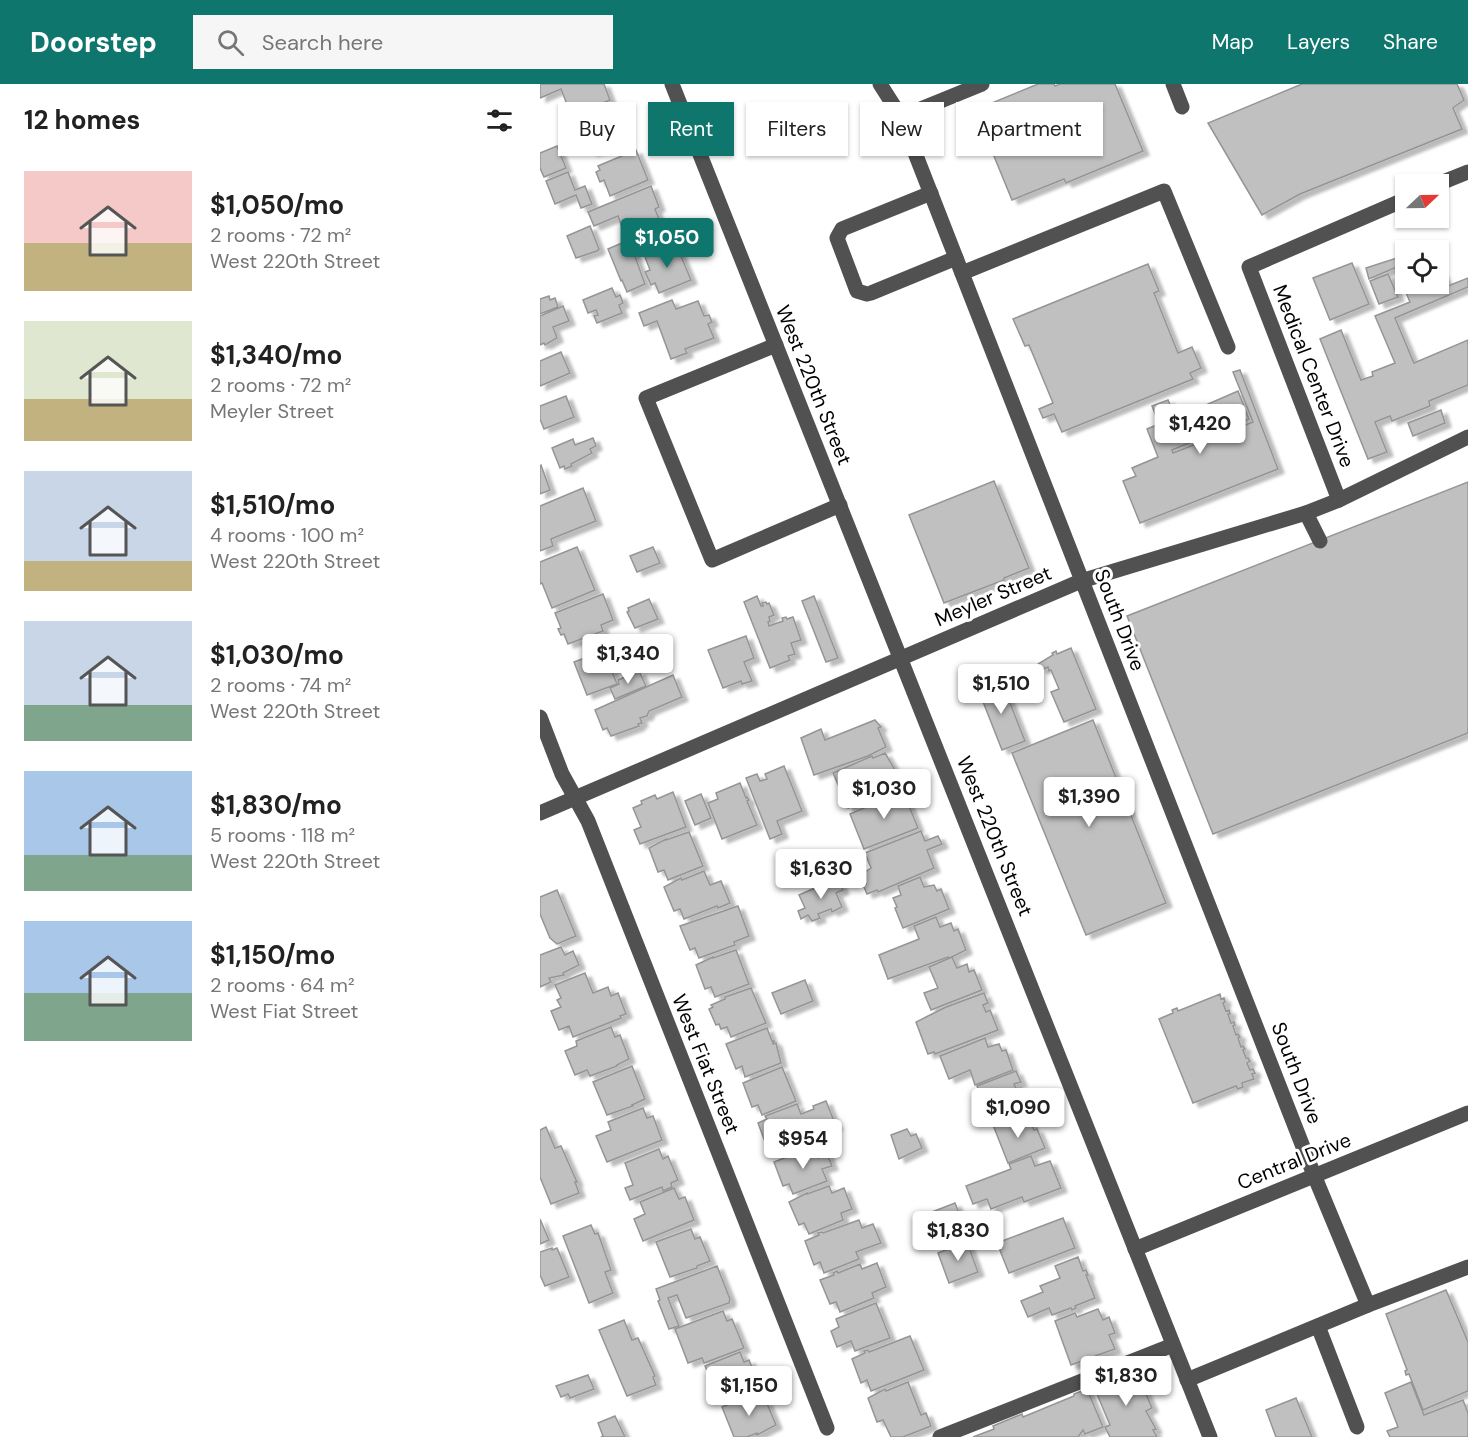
<!DOCTYPE html>
<meta charset="utf-8">
<style>
:root{--surface:#fff;--page:#f6f6f6;--text:#222;--muted:#767676;--accent:#0f766e}
body{margin:0;font-family:"DM Sans",sans-serif;background:var(--page);color:var(--text);height:100vh;display:flex;flex-direction:column;font-size:22px;white-space:nowrap}
*{box-sizing:border-box;margin:0}
p{font-size:20px;color:var(--muted)}
.icon{flex:none;width:33px;height:33px;fill:none;stroke:currentColor;stroke-width:2;stroke-linecap:round;stroke-linejoin:round}
.map{position:relative;flex:1;overflow:hidden}
.details{display:flex;flex-direction:column;background:var(--surface);width:540px}
.details>*{flex:none}
.guide{position:absolute;left:18px;top:18px;width:570px;height:54px;display:flex;gap:12px}
.needle{width:39px;rotate:68deg}
.tools{position:absolute;left:855px;top:90px;display:grid;gap:12px}
.tools a{display:grid;place-items:center;width:54px;height:54px;border-radius:0px;background:var(--surface);box-shadow:0 2px 4px #0004;font-size:30px}
.price{position:absolute;translate:-50% -51px;padding:0 14px;border-radius:6px;background:#fff;color:#222;font-size:20px;line-height:39px;filter:drop-shadow(0 2px 3px #0008)}
.price::after{content:'';position:absolute;left:50%;top:36px;width:18px;height:14px;margin-left:-9px;background:inherit;clip-path:polygon(0 0,100% 0,50% 100%)}
.price.selected{background:var(--accent);color:#fff}
ul{padding:0;list-style:none}
li{display:flex;align-items:center;gap:18px;height:150px;padding:0 24px}
li span{display:grid;place-items:center;flex:none;width:168px;height:120px;border-radius:0px;color:#555}
li>.icon{margin-inline-start:auto}
span .icon{width:72px;height:72px;fill:#fffc;stroke-width:1}
li b{font-size:26px}
h2{display:flex;justify-content:space-between;align-items:center;height:72px;padding:0 24px;font-size:26px}
.chip{padding:0 21px;border-radius:0px;background:var(--surface);box-shadow:0 2px 4px #0004;font-size:21px;line-height:54px}
.chip.selected{background:var(--accent);color:#fff}
header{display:flex;align-items:center;gap:36px;box-sizing:border-box;height:84px;padding:0 30px;background:var(--accent);color:#fff}
header strong{font-size:28px}
nav{display:flex;gap:33px;margin-inline-start:auto;font-size:21px}
.search{width:420px;height:54px;background:var(--page);display:flex;align-items:center;gap:15px;box-sizing:border-box;padding:0 21px;border-radius:0px;color:var(--muted);font-size:22px}
main{display:flex;flex:1;min-height:0}
.map>svg:first-child{display:block}
.building{fill:#c0c0c0;stroke:#959595;stroke-width:1.5;filter:url(#shadow)}
.lines{fill:none;stroke-linecap:round;stroke-linejoin:round}
.minor{stroke:#515151;stroke-width:15}
.labels{text-anchor:middle;dominant-baseline:central;stroke-width:6;stroke-linejoin:round;paint-order:stroke}
.street-label{font-size:20px;fill:#000;stroke:#fff}
</style>
<header>
<strong>Doorstep</strong>
<div class="search"><svg class="icon" aria-label="search" viewBox="0 0 24 24"><circle cx="10" cy="10" r="6"/><path d="M15 15l6 6"/></svg>Search here</div>
<nav><a>Map</a><a>Layers</a><a>Share</a></nav>
</header>
<main>
<section class="details">
<h2>12 homes<svg class="icon" aria-label="filters" viewBox="0 0 24 24"><path d="M4 7h16M4 17h16"/><circle cx="9" cy="7" r="2"/><circle cx="15" cy="17" r="2"/></svg></h2>
<ul>
<li><span style="background:linear-gradient(#f6c9c9 60%,#c2b280 0)"><svg class="icon" aria-label="home" viewBox="0 0 24 24"><path d="M3 11l9-7 9 7M6 9v11h12V9"/></svg></span><div><b>$1,050/mo</b><p>2 rooms · 72 m²</p><p>West 220th Street</p></div></li>
<li><span style="background:linear-gradient(#dfe7d0 65%,#c2b280 0)"><svg class="icon" aria-label="home" viewBox="0 0 24 24"><path d="M3 11l9-7 9 7M6 9v11h12V9"/></svg></span><div><b>$1,340/mo</b><p>2 rooms · 72 m²</p><p>Meyler Street</p></div></li>
<li><span style="background:linear-gradient(#c9d6e8 75%,#c2b280 0)"><svg class="icon" aria-label="home" viewBox="0 0 24 24"><path d="M3 11l9-7 9 7M6 9v11h12V9"/></svg></span><div><b>$1,510/mo</b><p>4 rooms · 100 m²</p><p>West 220th Street</p></div></li>
<li><span style="background:linear-gradient(#c9d6e8 70%,#7fa58c 0)"><svg class="icon" aria-label="home" viewBox="0 0 24 24"><path d="M3 11l9-7 9 7M6 9v11h12V9"/></svg></span><div><b>$1,030/mo</b><p>2 rooms · 74 m²</p><p>West 220th Street</p></div></li>
<li><span style="background:linear-gradient(#a9c7e8 70%,#7fa58c 0)"><svg class="icon" aria-label="home" viewBox="0 0 24 24"><path d="M3 11l9-7 9 7M6 9v11h12V9"/></svg></span><div><b>$1,830/mo</b><p>5 rooms · 118 m²</p><p>West 220th Street</p></div></li>
<li><span style="background:linear-gradient(#a9c7e8 60%,#7fa58c 0)"><svg class="icon" aria-label="home" viewBox="0 0 24 24"><path d="M3 11l9-7 9 7M6 9v11h12V9"/></svg></span><div><b>$1,150/mo</b><p>2 rooms · 64 m²</p><p>West Fiat Street</p></div></li>
</ul>
</section>
<div class="map">
<svg width="928" height="1353" viewBox="0 0 928 1353">
<defs>
<filter id="shadow"><feDropShadow dx="6" dy="4" stdDeviation="1.5" flood-color="#0004"/></filter>
</defs>
<rect width="100%" height="100%" fill="#fff"/>
<g class="building">
<path d="M0,0h64l6,16 -32,13 -4,-9 -6,3 -7,-18 -21,9z"/>
<path d="M498,0h16l1,2 5,-2h55l28,67 -77,32 -2,-4 -52,21 -37,-90z"/>
<path d="M762,0h155l7,16 -11,8 9,21 -162,65 -38,21 -54,-92z"/>
<path d="M78,21l8,21 -3,2 4,10 -35,14 -2,-5 -4,2 -3,-9 -11,4 -7,-16z"/>
<path d="M17,62l9,22 -22,9 -4,-9v-15z"/>
<path d="M96,66l12,30 -38,16 -6,-16 -4,2 -4,-10 4,-2 -2,-4z"/>
<path d="M28,88l7,18 10,-4 7,18 -11,4 -5,-13 -21,9 -9,-23z"/>
<path d="M111,102l8,21 -4,2 4,10 -35,14 -6,-17 -24,10 -6,-14z"/>
<path d="M50,142l9,23 -2,2 -21,7 -9,-22z"/>
<path d="M89,156l16,44 -18,8 -5,-12 -1,1 -13,-32z"/>
<path d="M136,160l15,36 -32,13 -4,-10 -4,2 -6,-13 5,-2 -5,-13z"/>
<path d="M866,171v8l-37,16 -3,-11z"/>
<path d="M812,179l17,41 -39,16 -17,-42z"/>
<path d="M608,180l11,27 -5,2 24,60 14,-6 9,21 -11,5 3,6 -131,53 -8,-18 -11,4 -4,-9 14,-6 -24,-58 -4,1 -12,-27z"/>
<path d="M902,189l6,13 20,-8v9l-73,31 19,45 54,-23v45l-39,16 1,5 -38,15 -2,-5 -15,6 12,30 -19,7 -48,-120 21,-9 20,50 12,-4 -1,-4 23,-9 -20,-47 35,-14 -6,-14 11,-4h23v-10z"/>
<path d="M848,190l10,23 -19,7 -9,-23z"/>
<path d="M72,204l4,9 4,-2 3,8 -4,2 3,8 -25,10 -3,-7 4,-1 -2,-5 -8,3 -5,-13z"/>
<path d="M9,212l1,4 5,-2 3,9 -18,7v-15z"/>
<path d="M132,216l4,9 22,-8 6,15 5,-1 3,7 -4,2 6,14 -29,11 2,4 -16,6 -14,-38 -13,5 -5,-13z"/>
<path d="M23,222l6,15 -16,6 4,11 -12,7 -1,-2 -4,2v-29z"/>
<path d="M21,268l9,21 -30,13v-25z"/>
<path d="M700,286l38,99 -138,54 -17,-42 13,-5 -4,-8 26,-11 -11,-28 12,-5 -7,-18 16,-6 8,18 62,-27 11,28 -77,31 1,3 80,-31 -20,-50z"/>
<path d="M26,312l8,21 -30,12 -4,-10v-13z"/>
<path d="M901,326l4,13 -32,13 -5,-13z"/>
<path d="M53,354l3,8 -6,3 2,4 -21,11 1,2 -7,3 -1,-3 -4,2 -8,-20 21,-9 2,6z"/>
<path d="M1,381l9,25 -10,4v-28z"/>
<path d="M454,397l35,87 -25,10v2l-60,23 -35,-88z"/>
<path d="M928,398v251l-255,101 -86,-218z"/>
<path d="M43,404l13,33 -45,18 2,7 -13,5v-45z"/>
<path d="M37,463l18,43 -43,18 -10,-25 -2,1v-22z"/>
<path d="M113,463l7,16 -23,9 -7,-16z"/>
<path d="M63,510l10,26 -12,5 2,6 -35,13 -4,-10 -3,1 -3,-6 3,-1 -6,-15z"/>
<path d="M217,512l4,10h2l-1,-3 4,-1 1,2 2,-1 5,12 -5,2 1,4 -2,1 1,4 14,-5 -1,-3 4,-1 1,2 6,-2 8,23 -10,3 4,11 -7,2 2,4 -20,8 -26,-66z"/>
<path d="M274,512l24,62 -12,4 -24,-61z"/>
<path d="M109,515l9,20 -23,9 -8,-16 2,-1 -1,-3z"/>
<path d="M104,552l6,17 -12,5 2,4 -21,8 -2,-4 -6,3 6,15 -30,11 -13,-33z"/>
<path d="M206,552l8,22 -10,4 8,19 -10,3 -1,-3 -18,7 -15,-38z"/>
<path d="M531,564l25,61 -32,13 -13,-30 8,-3 -8,-19 -2,1 -1,-4 -7,3 -3,-6 15,-9 -1,-2 4,-2 1,3z"/>
<path d="M99,587l7,15 -31,13 -5,-11 9,-4 -1,-4z"/>
<path d="M133,591l9,22 -33,14 -2,5 -7,2 2,5 -4,1 1,2 -28,10 -4,-8 -4,2 -8,-20z"/>
<path d="M461,596l24,61 -23,9 -24,-61z"/>
<path d="M335,636l6,7 -3,1 8,19 -18,9 -54,19 -13,-37 20,-9 4,11z"/>
<path d="M553,636l73,183 -80,32 -74,-182z"/>
<path d="M345,669l9,15 8,19 -54,21 -15,-35 39,-17 1,2z"/>
<path d="M244,682l18,45 -25,10 5,13 -12,5 -24,-61 11,-4 3,7 7,-2 -2,-5z"/>
<path d="M200,699l6,15 1,-1 2,3 -2,1 10,24 -35,14 -14,-36 10,-4 -2,-6z"/>
<path d="M363,707l15,37 -54,21 -14,-35z"/>
<path d="M133,708l13,35 -46,17 -6,-14 7,-3 -8,-19 9,-4 -1,-3 14,-6 2,4z"/>
<path d="M161,710l10,24 -16,7 -10,-24z"/>
<path d="M381,747l4,10 13,-5 4,8 -15,6 7,18 -56,24 -1,-2 -10,4 -4,-9 3,-1 -4,-10 9,-6 -6,-15z"/>
<path d="M149,748l14,34 -35,14 -4,-10 -6,2 -9,-24 17,-9v1z"/>
<path d="M164,787l6,14 11,-4 9,22 -12,5 -1,-2 -33,13 -4,-10 -6,2 -10,-24 17,-9 1,2z"/>
<path d="M380,793l4,10 10,-2 3,6 4,-2 8,20 -46,19 -8,-20 2,-1 -4,-9 8,-3 -3,-9z"/>
<path d="M291,797l1,3 7,-3 4,9 -7,3 6,14 -10,5 -1,-3 -13,5 2,4 -8,3 -4,-6 -7,4 -3,-8 7,-3 -6,-13z"/>
<path d="M17,806l19,46 -19,8 -7,-6 -10,-24v-17z"/>
<path d="M198,822l11,30 -15,6 1,3 -36,13 -4,-10 -5,2 -10,-24z"/>
<path d="M396,833l4,10 11,-4 3,8 4,-2 8,21 -18,9v-2l-60,22 -9,-24 40,-16 -5,-13z"/>
<path d="M21,863l4,8 8,-4 6,14 -16,8 1,2 -15,3 2,4 -11,5v-32z"/>
<path d="M196,866l13,34 -34,13 -4,-10 -6,2 -9,-24 17,-8v1z"/>
<path d="M412,873l5,11 10,-4 2,8 5,-2 8,20 -51,20 -7,-17 14,-5 -9,-21z"/>
<path d="M45,889l8,20 15,-6 3,9 7,-3 8,21 -6,2 1,2 -48,19 -4,-11 -10,4 -8,-19 10,-4 -4,-7 4,-2 -6,-13z"/>
<path d="M265,896l8,21 -32,13 -9,-21z"/>
<path d="M211,904l15,35 -35,14 -4,-10 -6,2 -2,-5 -3,1 -7,-16 4,-2 -2,-2 14,-6v-2z"/>
<path d="M444,909l4,10 -5,2 3,7 4,-2 8,20 -63,24 -1,-2 -6,2 -12,-32 30,-15z"/>
<path d="M680,910l1,5 3,-1 1,4 -2,1 3,8 3,-1 1,4h-2l3,9 3,-1 1,3 -2,1 3,9 2,-1 2,3 -2,1 3,9 2,-1 2,3 -2,1 3,8h2l2,3 -3,2 3,7 3,-1 2,4 -3,1 2,5 -12,4 1,4 -5,2 -2,-3 -43,17 -34,-84 14,-6 -1,-3 5,-2 1,3z"/>
<path d="M71,943l4,10 5,-2 9,24 -12,6v1l-27,10 -3,-6 -12,5 -10,-24 12,-5 -1,-5z"/>
<path d="M227,944l5,13h3l-2,1v2l3,-1 5,20 -36,14 -3,-11 -6,3 -10,-25z"/>
<path d="M445,954l3,9 11,-3 3,7 4,-1 7,20 -38,15 -5,-15 -21,9 -9,-23z"/>
<path d="M92,982l13,33 -13,6 1,1 -26,9 -14,-33z"/>
<path d="M242,983l14,34 -34,14 -4,-10 -6,2 -9,-24z"/>
<path d="M476,987l5,11 -7,2 3,6 4,-2 8,21 -37,14 -11,-28 -3,1 -2,-4 3,-1 -2,-5z"/>
<path d="M286,1017l10,25 -26,9 2,7 -35,13 -4,-10 -6,2 -9,-24 9,-4 -2,-3 32,-12 4,10 13,-5 -1,-3z"/>
<path d="M103,1024l4,10 6,-2 9,24 -55,22 -11,-26 15,-6 -3,-8z"/>
<path d="M475,1032l4,11 11,-5 4,8 3,-1 8,19 -37,15 -15,-38z"/>
<path d="M6,1043l9,21 6,-2 16,36h-2l4,11 -28,11 -11,-27v-47z"/>
<path d="M367,1045l4,7 5,-2 6,14 -23,11 -8,-24z"/>
<path d="M273,1063l5,11 9,-4 5,12 -10,3 5,12 -34,13 -4,-10 -6,2 -9,-24 13,-5v-2l3,-2 1,2z"/>
<path d="M119,1065l4,10 5,-3 10,24 -7,3 1,4 -9,4 -1,-4 -32,13 -5,-12 8,-3 -8,-22z"/>
<path d="M491,1072l4,10 15,-5 11,27 -37,14 -2,-5 -31,12 -4,-10 -14,5 -7,-18 45,-17 -2,-5z"/>
<path d="M289,1102l3,7 12,-5 8,21 -11,4 2,7 -34,14 -5,-11 -5,2 -10,-23 18,-9v1z"/>
<path d="M134,1104l5,11 6,-2 9,23 -51,21 -9,-22 11,-5 -5,-12z"/>
<path d="M415,1119l13,32 -24,10 -12,-33z"/>
<path d="M523,1134l12,30 -66,25 -12,-30z"/>
<path d="M0,1135l9,21 -9,4z"/>
<path d="M319,1136l3,8 11,-4 8,19 -25,9 3,7 -35,14 -4,-11 -6,3 -9,-24 14,-6 -1,-2 4,-1 1,1z"/>
<path d="M51,1141l4,9 3,-1 13,37 -6,2 8,21 -24,10 -26,-67z"/>
<path d="M151,1145l4,10 5,-2 10,24 -13,5v2l-27,9 -14,-35z"/>
<path d="M427,1158l11,30 -29,11 -11,-30z"/>
<path d="M12,1164v2l5,-2 12,29 -24,9 -5,-11v-23z"/>
<path d="M538,1173l5,14 3,-1 2,5h-2l9,23 -20,8 1,2 -4,2 -1,-2 -19,7 -3,-7 -21,9 -7,-16 22,-9 -3,-6 20,-8 -5,-12z"/>
<path d="M337,1179l9,24 -14,6 2,5 -34,14 -4,-10 -6,2 -10,-24 14,-5 -1,-2 4,-2 1,2 22,-9 2,5z"/>
<path d="M177,1182l13,33 -1,4 -43,15 -9,-23 -9,3 11,28 -10,3 -11,-28 2,-1 -4,-11z"/>
<path d="M906,1206l22,52v49l-45,19 -14,-36 -3,1 -1,-4 2,-1 -21,-56z"/>
<path d="M336,1219l14,35 -35,13 -4,-10 -14,6 -6,-16 8,-4 -3,-8z"/>
<path d="M558,1225l5,11 6,-3 6,16 -6,2 6,14 -20,7v2l-4,2 -1,-2 -19,7 -16,-44 20,-8 2,4z"/>
<path d="M183,1227l4,10 5,-2 12,29 -40,15 -2,-5 -14,5 -13,-34z"/>
<path d="M84,1236l8,20 6,-2 17,38 -2,1 3,8 -29,11 -28,-66z"/>
<path d="M370,1252l14,34 -53,21 -4,-11 -6,3 -9,-24 13,-6 -1,-2 4,-1 1,2z"/>
<path d="M200,1268l4,10 5,-2 10,24 -14,6 1,1 -4,2 -1,-2 -22,9 -14,-34z"/>
<path d="M594,1285l8,21 2,-1 8,19 -6,3 10,18 -3,1 4,7h-47l-5,-10 5,-2 -16,-38z"/>
<path d="M48,1291l6,14 -24,9 -2,-4 -7,3 -5,-11z"/>
<path d="M368,1298l13,33 5,-2 5,13 -28,11h-12l-8,-17 -6,2 -9,-24 17,-9 1,2z"/>
<path d="M871,1298l13,33 39,-15 5,13v24h-78l-3,-6 11,-4 -13,-34z"/>
<path d="M547,1305l16,38 -18,7 -2,-4 -5,7h-105l21,-8 -1,-3 29,-12 1,3 51,-21v-2z"/>
<path d="M216,1309l4,10 6,-2 10,24 -19,10v-2l-10,4h-13l-12,-30z"/>
<path d="M756,1314l16,39h-36l-10,-27z"/>
<path d="M75,1332l10,21h-24l2,-1 -5,-13z"/>
</g>
<g class="lines">
<g class="minor">
<path d="M132,0l538,1353"/>
<path d="M340,0l21,33 413,1058 54,130 -181,75"/>
<path d="M633,0l9,23"/>
<path d="M361,33l81,-33"/>
<path d="M898,100l30,-12"/>
<path d="M391,109l-89,36 -5,9 20,53 10,3 4,-1 85,-35"/>
<path d="M422,189l202,-82 64,156"/>
<path d="M236,261l-130,53 66,162 128,-55"/>
<path d="M799,416l-90,-233 157,-68"/>
<path d="M766,429l14,28"/>
<path d="M0,633l22,57 26,47 239,607"/>
<path d="M0,729l541,-232 225,-68 33,-13 129,-63"/>
<path d="M595,1165l333,-136"/>
<path d="M828,1221l100,-38"/>
<path d="M778,1242l39,101"/>
<path d="M400,1353l233,-92"/>
</g>
</g>
<g class="labels">
<g class="street-label">
<text transform="translate(774 292) rotate(69)">Medical Center Drive</text>
<text transform="translate(274 301) rotate(68)">West 220th Street</text>
<text transform="translate(453 512) rotate(-23)">Meyler Street</text>
<text transform="translate(580 536) rotate(69)">South Drive</text>
<text transform="translate(455 752) rotate(68)">West 220th Street</text>
<text transform="translate(166 980) rotate(68)">West Fiat Street</text>
<text transform="translate(757 989) rotate(69)">South Drive</text>
<text transform="translate(754 1077) rotate(-22)">Central Drive</text>
</g>
</g>
</svg>
<div class="tools">
<a><svg class="needle" viewBox="-14 -14 28 28"><path d="M0-13l5 13h-10z" fill="#e53935"/><path d="M0 13l5-13h-10z" fill="#767676"/></svg></a>
<a><svg class="icon" aria-label="locate" viewBox="0 0 24 24"><circle cx="12" cy="12" r="6"/><path d="M12 2v4M12 18v4M2 12h4M18 12h4"/></svg></a>
</div>
<b class="price selected" style="left:127px;top:185px">$1,050</b>
<b class="price" style="left:660px;top:371px">$1,420</b>
<b class="price" style="left:88px;top:601px">$1,340</b>
<b class="price" style="left:461px;top:631px">$1,510</b>
<b class="price" style="left:344px;top:736px">$1,030</b>
<b class="price" style="left:549px;top:744px">$1,390</b>
<b class="price" style="left:281px;top:816px">$1,630</b>
<b class="price" style="left:478px;top:1055px">$1,090</b>
<b class="price" style="left:263px;top:1086px">$954</b>
<b class="price" style="left:418px;top:1178px">$1,830</b>
<b class="price" style="left:586px;top:1323px">$1,830</b>
<b class="price" style="left:209px;top:1333px">$1,150</b>
<div class="guide">
<a class="chip">Buy</a>
<a class="chip selected">Rent</a>
<a class="chip">Filters</a>
<a class="chip">New</a>
<a class="chip">Apartment</a>
</div>
</div>
</main>
